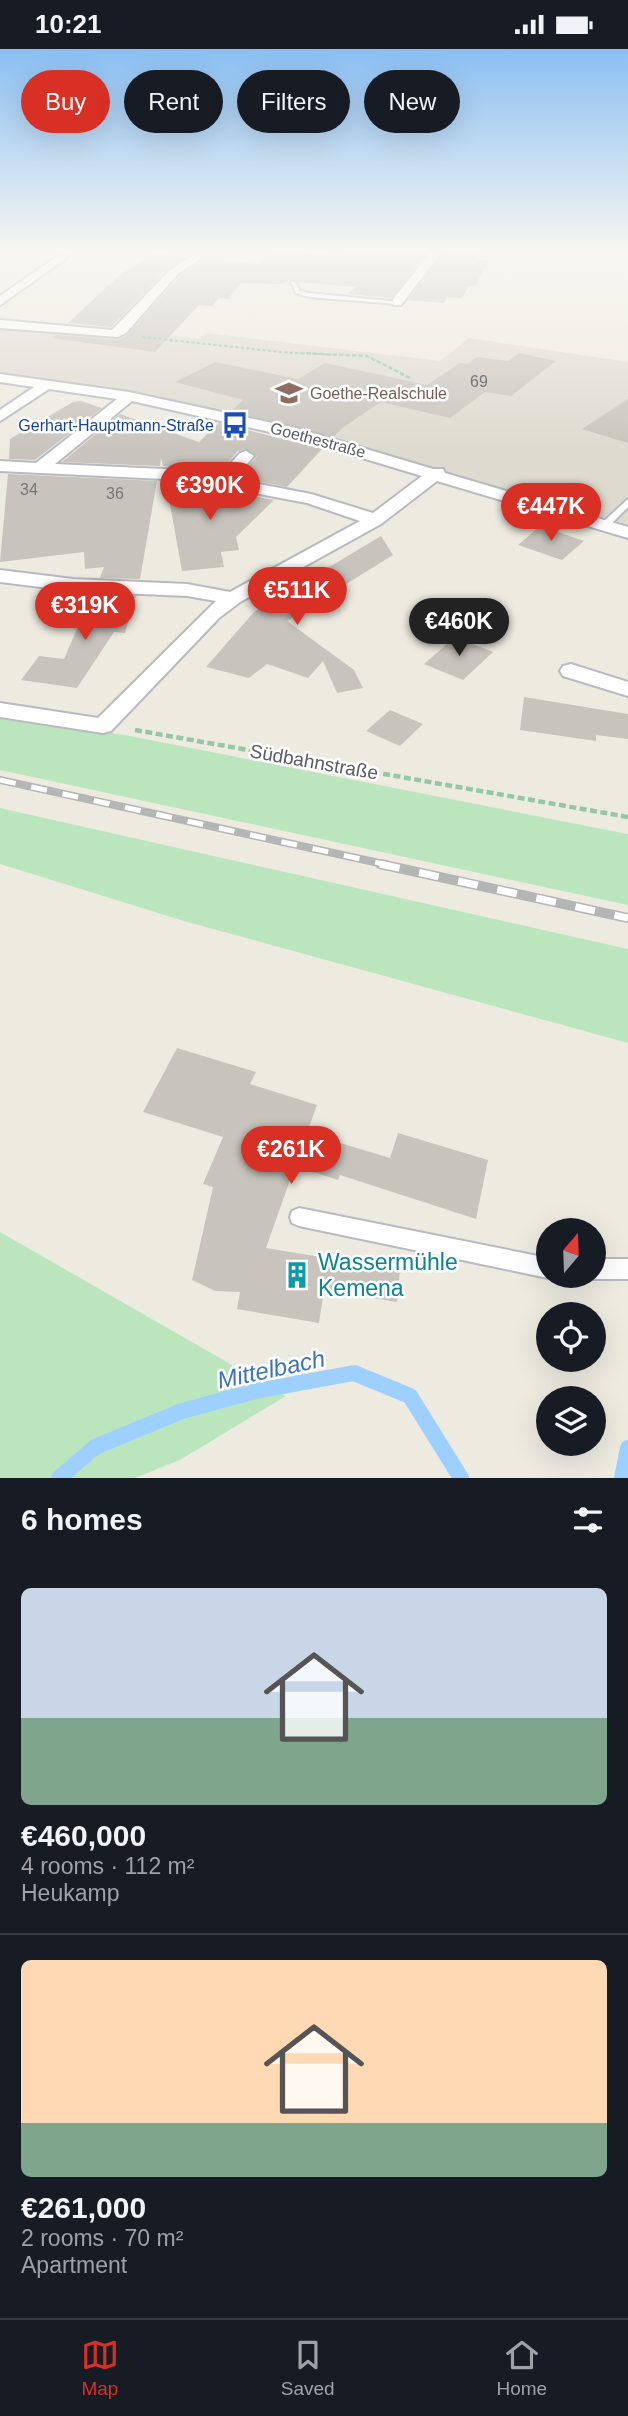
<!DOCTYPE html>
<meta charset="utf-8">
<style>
:root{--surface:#171b24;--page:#242831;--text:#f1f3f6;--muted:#9ea1a6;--line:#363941;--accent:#d93025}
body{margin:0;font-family:Arial,sans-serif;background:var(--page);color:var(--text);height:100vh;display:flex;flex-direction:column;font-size:26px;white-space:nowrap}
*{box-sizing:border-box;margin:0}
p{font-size:23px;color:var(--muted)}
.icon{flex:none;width:38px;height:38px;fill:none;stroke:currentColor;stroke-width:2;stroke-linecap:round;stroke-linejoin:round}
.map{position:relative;height:1429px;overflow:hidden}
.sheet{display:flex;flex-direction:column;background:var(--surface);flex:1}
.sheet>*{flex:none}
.hud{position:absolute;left:21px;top:21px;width:586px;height:63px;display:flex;gap:14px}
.needle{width:46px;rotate:19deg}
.controls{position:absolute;left:536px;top:1169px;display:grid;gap:14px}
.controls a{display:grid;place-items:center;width:70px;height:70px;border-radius:50%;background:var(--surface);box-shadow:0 7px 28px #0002;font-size:35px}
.price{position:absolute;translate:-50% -60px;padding:0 16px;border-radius:24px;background:var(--accent);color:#fff;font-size:23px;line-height:46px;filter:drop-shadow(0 2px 4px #0008)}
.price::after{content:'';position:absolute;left:50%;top:42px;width:21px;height:16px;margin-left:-10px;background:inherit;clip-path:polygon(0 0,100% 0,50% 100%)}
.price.current{background:#222;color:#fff}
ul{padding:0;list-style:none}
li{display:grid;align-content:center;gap:14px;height:371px;padding:0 21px}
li+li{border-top:2px solid var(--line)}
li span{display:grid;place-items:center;height:217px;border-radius:10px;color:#555}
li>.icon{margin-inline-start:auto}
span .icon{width:126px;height:126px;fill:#fffc;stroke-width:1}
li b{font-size:30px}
h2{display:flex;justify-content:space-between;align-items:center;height:84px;padding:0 21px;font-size:30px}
.tag{padding:0 24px;border-radius:32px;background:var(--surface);box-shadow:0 7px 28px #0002;font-size:24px;line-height:63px}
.tag.current{background:var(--accent);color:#fff}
.status{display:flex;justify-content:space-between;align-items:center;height:49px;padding:0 35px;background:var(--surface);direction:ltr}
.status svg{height:19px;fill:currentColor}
.tab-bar{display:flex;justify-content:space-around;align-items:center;height:98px;border-top:2px solid var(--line);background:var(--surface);font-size:19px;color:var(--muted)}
.tab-bar a{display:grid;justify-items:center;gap:4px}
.tab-bar .current{color:var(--accent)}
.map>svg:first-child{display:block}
.education{fill:#dddacf}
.green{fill:#bbe6bd}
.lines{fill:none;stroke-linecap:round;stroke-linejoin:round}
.stream{stroke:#9ed0ff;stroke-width:16}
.building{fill:#c8c4bd}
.lane-casing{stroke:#b8bac0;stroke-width:4}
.street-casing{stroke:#b8bac0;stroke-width:4}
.path-far2{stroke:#94c7a5;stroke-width:2;stroke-dasharray:3.5 2;stroke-linecap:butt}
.path-far1{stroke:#94c7a5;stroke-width:2.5;stroke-dasharray:4.5 2;stroke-linecap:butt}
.path{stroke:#94c7a5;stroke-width:4.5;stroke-dasharray:7 3.5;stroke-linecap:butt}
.lane{fill:#fff;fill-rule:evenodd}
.street{fill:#fff;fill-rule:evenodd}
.rail-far1-casing{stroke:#b4b5b5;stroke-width:8}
.rail-casing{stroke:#b4b5b5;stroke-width:10}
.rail-far1{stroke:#fff;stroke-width:5;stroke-dasharray:16;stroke-linecap:butt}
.rail{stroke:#fff;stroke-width:7;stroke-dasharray:20;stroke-linecap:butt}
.labels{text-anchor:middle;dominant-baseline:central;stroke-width:5;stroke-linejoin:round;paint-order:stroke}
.number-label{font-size:16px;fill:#757679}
.far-education-label{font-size:16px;fill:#785e54;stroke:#fff;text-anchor:start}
.far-transit-label{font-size:16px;fill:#164399;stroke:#fff;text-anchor:end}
.far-street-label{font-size:16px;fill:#595c62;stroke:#fff}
.street-label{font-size:19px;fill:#595c62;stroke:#fff}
.near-culture-label{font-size:23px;fill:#0d838f;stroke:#fff;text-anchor:start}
.near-water-label{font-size:24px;font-style:italic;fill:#3b74bd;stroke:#fff}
</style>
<div class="status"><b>10:21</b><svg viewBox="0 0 49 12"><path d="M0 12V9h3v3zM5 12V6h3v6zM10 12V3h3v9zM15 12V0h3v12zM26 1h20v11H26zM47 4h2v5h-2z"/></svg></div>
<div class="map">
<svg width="628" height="1429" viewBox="0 0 628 1429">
<rect width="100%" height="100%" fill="#edebe0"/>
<path class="education" d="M0,277l131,13 12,-8 55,8 8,-6 234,28 29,-23 159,24v165l-337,-100 -139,-32 -152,-22z"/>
<g class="green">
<path d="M0,667l125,19 503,99v71l-628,-135z"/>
<path d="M0,759l628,141v94l-444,-122 -184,-57z"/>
<path d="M0,1183l286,164 -106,64 -45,18h-135z"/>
</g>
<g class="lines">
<g class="stream">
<path d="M59,1429l36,-31 87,-36 74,-20 98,-18 56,23 51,82"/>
<path d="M622,1429l6,-30"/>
</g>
</g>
<g class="building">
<path d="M379,201h49l-37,48 -42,-4 6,-7 -57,-5 -3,-3 -16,5 -38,-1 -13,16 -9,-1 -7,8 -13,-1 -44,47 -103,-14 4,-3 62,5 9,-5 53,-59 26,-17 51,5 -4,4 18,-17 74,5 1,-5z"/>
<path d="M445,201h36l-6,9 14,1 -14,26h-6l-7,12 -15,-1 -3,6 -36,-3z"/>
<path d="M155,205l31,3 -18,11 -57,59 -43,-4 54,-50z"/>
<path d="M519,304l37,8 -45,35 -26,-4 -35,26 -69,-16 -39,26 -8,9 -103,-26 12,-11 -68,-18 40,-20 83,17 27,-16 102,22 33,-22 7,1 10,-7 31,4z"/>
<path d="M628,350v44l-46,-14z"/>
<path d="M81,352l21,7 -67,52 -26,-1 1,-20 63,-37z"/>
<path d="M120,365l79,28 20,-19 103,26 -35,38 -48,-10 18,-21 -12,-7 -7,2 -20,22 -55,-7 -2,-8 -1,8 -98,-4z"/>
<path d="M8,425l149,7 -17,98 -40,-1 4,-11 -19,2 -1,-17 -84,10z"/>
<path d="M166,433l19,1 89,17 -38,37 3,13 -18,2 3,15 -42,4z"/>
<path d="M539,478l22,6 23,8 -22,19 -44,-15z"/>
<path d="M381,487l12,19 -106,66 67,49 9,18 -26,5 -14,-32 -15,17 -41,-14 -18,14 -43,-11 48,-55z"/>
<path d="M92,545l44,2 -11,37 -11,-1 -37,56 -56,-8 18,-24 25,3z"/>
<path d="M455,588l38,15 -30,28 -39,-16z"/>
<path d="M524,648l104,17v25l-32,-4v6l-76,-11z"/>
<path d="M390,661l33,14 -23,22 -34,-15z"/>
<path d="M177,999l79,24 -6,12 67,21 -10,28 83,25 8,-25 90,27 -12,59 -136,-44 -2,5 -43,-14 -29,82 134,22 -3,32 -73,-12 -5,33 -82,-14 3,-17 -25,-1 -23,-11 21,-93 -10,-3 20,-47 -80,-25z"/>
</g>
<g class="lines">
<defs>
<g id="lane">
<path d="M291,233h4l5,9 9,2 91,9 -3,2 -88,-7 -13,-4z"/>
<path d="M628,450v8l-21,21h-6v-4z"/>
<path d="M299,1159l249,50v18h4l-4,2 -249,-52 -7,-3 -2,-6 2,-6z"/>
<path d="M593,1210h35v20h-35l-7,-3h7z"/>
</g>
<g id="street">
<path d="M201,201h13l-36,24 -52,59 -8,4 -118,-9v-8l112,10 58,-60z"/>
<path d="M432,201h11l-42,55h-8v-6z"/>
<path d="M59,206l9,2 -68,48v-9z"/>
<path d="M0,325l129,18 167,36 137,41h10l2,4 183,54v11l-191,-57 -56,43 -141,78 -21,16 -108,113 -8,2 -103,-16v-14l98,15 118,-117 -29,-5 -114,-5 -73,-9v-12l73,9 114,5 43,8 130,-71 -53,-18 -122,-23 -185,-9v-10l36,2 81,-64 -68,-10 -49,32v-11l34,-23 -34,-5zM132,352l160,36 130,39 -49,37 -62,-19 -77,-15 20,-23 -8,-5 -6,2 -21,23 -34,-6 -130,-6z"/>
<path d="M571,615l57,18v14l-65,-20 -3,-5 3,-5z"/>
</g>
</defs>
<use href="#lane" class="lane-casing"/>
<use href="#street" class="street-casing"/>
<path class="path-far2" d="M142,288l139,15 57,3"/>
<path class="path-far1" d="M300,304l67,3 43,22"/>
<path class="path" d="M135,681l493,87"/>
<use href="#lane" class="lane"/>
<use href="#street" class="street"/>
<defs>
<path id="rail-far1" d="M0,731l388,85"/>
<path id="rail" d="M380,815l248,54"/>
</defs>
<use href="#rail-far1" class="rail-far1-casing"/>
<use href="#rail" class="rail-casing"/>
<use href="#rail-far1" class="rail-far1"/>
<use href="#rail" class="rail"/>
</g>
<linearGradient id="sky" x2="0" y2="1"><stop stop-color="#8abff1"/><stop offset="0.5" stop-color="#f7f6f1"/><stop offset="1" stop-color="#f7f6f1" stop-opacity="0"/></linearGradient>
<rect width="628" height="402" fill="url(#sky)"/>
<defs>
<symbol id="school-bare" viewBox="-9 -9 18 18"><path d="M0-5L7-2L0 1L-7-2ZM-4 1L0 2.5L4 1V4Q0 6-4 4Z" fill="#8d6e63" stroke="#fff" stroke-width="2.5" paint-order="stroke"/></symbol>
<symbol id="bus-bare" viewBox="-9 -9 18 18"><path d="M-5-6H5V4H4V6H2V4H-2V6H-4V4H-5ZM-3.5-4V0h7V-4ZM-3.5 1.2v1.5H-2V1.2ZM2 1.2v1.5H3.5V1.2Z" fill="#1a4fb4" stroke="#fff" stroke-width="2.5" paint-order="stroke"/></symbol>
<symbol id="building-bare" viewBox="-9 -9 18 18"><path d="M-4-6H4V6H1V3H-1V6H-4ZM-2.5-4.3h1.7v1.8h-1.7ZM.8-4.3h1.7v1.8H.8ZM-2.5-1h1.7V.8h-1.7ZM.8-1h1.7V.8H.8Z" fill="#0f9aa8" stroke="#fff" stroke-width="2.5" paint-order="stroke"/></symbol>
</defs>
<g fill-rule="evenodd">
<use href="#school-bare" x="270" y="325" width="38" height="38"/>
<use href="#bus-bare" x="216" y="357" width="38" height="38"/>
<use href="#building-bare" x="278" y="1207" width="38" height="38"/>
</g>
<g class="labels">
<g class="number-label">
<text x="479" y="332">69</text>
<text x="29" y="440">34</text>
<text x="115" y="444">36</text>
</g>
<g class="far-education-label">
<text x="310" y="344">Goethe-Realschule</text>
</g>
<g class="far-transit-label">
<text x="214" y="376">Gerhart-Hauptmann-Straße</text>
</g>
<g class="far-street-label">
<text transform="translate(318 391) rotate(15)">Goethestraße</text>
</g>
<g class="street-label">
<text transform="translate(314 713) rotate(10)">Südbahnstraße</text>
</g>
<g class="near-culture-label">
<text x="318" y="1213">Wassermühle<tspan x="318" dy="26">Kemena</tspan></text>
</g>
<g class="near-water-label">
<text transform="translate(271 1320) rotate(-12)">Mittelbach</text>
</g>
</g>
</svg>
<div class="controls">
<a><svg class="needle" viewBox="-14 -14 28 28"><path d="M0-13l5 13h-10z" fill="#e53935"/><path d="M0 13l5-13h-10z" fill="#9ea1a6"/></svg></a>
<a><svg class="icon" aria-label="locate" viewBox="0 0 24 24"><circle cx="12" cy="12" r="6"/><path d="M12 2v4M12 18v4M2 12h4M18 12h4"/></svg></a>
<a><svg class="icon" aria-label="layers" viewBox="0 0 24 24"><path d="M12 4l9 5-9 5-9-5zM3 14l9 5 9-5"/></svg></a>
</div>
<b class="price" style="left:210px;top:473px">€390K</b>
<b class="price" style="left:551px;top:494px">€447K</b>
<b class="price" style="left:297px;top:578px">€511K</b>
<b class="price" style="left:85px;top:593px">€319K</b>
<b class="price current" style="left:459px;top:609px">€460K</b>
<b class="price" style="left:291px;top:1137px">€261K</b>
<div class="hud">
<a class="tag current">Buy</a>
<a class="tag">Rent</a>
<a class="tag">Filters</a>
<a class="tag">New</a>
</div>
</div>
<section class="sheet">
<h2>6 homes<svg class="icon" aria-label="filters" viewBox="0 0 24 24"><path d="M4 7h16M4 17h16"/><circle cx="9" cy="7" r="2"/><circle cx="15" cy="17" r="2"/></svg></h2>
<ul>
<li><span style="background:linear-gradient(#c9d6e8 60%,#7fa58c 0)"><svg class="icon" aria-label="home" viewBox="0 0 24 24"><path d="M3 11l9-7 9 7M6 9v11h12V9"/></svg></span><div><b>€460,000</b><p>4 rooms · 112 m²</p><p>Heukamp</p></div></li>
<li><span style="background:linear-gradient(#ffd9b3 75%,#7fa58c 0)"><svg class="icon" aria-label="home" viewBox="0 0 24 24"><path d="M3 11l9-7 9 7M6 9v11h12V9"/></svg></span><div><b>€261,000</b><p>2 rooms · 70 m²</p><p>Apartment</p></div></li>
</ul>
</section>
<nav class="tab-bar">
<a class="current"><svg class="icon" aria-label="map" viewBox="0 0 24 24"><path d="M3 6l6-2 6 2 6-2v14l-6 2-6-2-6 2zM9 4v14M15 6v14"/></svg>Map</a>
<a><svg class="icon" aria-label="saved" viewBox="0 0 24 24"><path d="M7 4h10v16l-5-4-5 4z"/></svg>Saved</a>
<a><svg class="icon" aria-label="home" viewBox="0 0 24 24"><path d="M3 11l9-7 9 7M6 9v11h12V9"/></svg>Home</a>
</nav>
